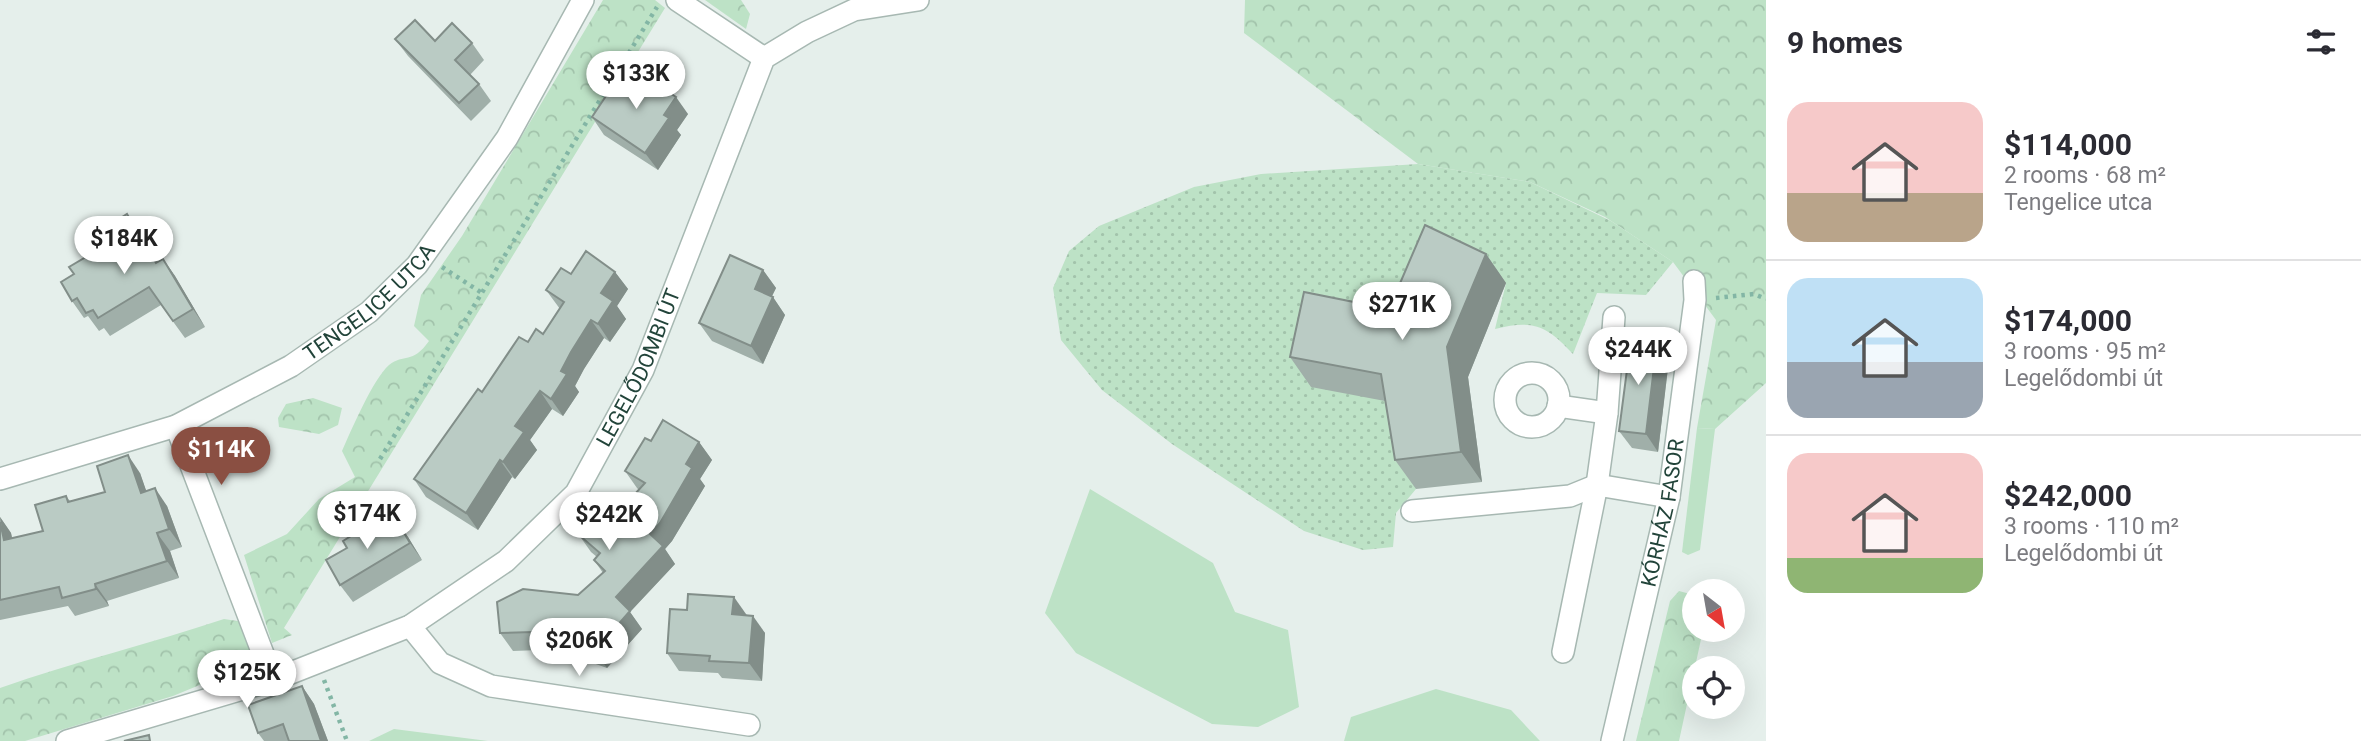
<!DOCTYPE html>
<meta charset="utf-8">
<style>
:root{--surface:#fff;--page:#f7f7f7;--text:#2b2b33;--muted:#7c7c81;--line:#e1e1e2;--accent:#8a4f42}
body{margin:0;font-family:Roboto,sans-serif;background:var(--page);color:var(--text);height:100vh;display:flex;flex-direction:column;font-size:26px;white-space:nowrap}
*{box-sizing:border-box;margin:0}
p{font-size:23px;color:var(--muted)}
.icon{flex:none;width:38px;height:38px;fill:none;stroke:currentColor;stroke-width:2;stroke-linecap:round;stroke-linejoin:round}
.map{position:relative;flex:1;overflow:hidden}
.panel{display:flex;flex-direction:column;background:var(--surface);width:595px}
.panel>*{flex:none}
.needle{width:46px;rotate:149deg}
.buttons{position:absolute;left:1682px;top:579px;display:grid;gap:14px}
.buttons a{display:grid;place-items:center;width:63px;height:63px;border-radius:50%;background:var(--surface);box-shadow:0 7px 28px #0002;font-size:35px}
.price{position:absolute;translate:-50% -60px;padding:0 16px;border-radius:24px;background:#fff;color:#222;font-size:23px;line-height:46px;filter:drop-shadow(0 2px 4px #0008)}
.price::after{content:'';position:absolute;left:50%;top:42px;width:21px;height:16px;margin-left:-10px;background:inherit;clip-path:polygon(0 0,100% 0,50% 100%)}
.price.selected{background:var(--accent);color:#fff}
ul{padding:0;list-style:none}
li{display:flex;align-items:center;gap:21px;height:175px;padding:0 21px}
li+li{border-top:2px solid var(--line)}
li span{display:grid;place-items:center;flex:none;width:196px;height:140px;border-radius:21px;color:#555}
li>.icon{margin-inline-start:auto}
span .icon{width:84px;height:84px;fill:#fffc;stroke-width:1}
li b{font-size:30px}
h2{display:flex;justify-content:space-between;align-items:center;height:84px;padding:0 21px;font-size:30px}
main{display:flex;flex:1;min-height:0}
.map>svg:first-child{display:block}
.green{fill:#bde2c6}
.forest{fill:url(#forest-crowns)}
.garden{fill:url(#garden-dots)}
.lines{fill:none;stroke-linecap:round;stroke-linejoin:round}
.minor-casing{stroke:#a7b8b2;stroke-width:24}
.path{stroke:#83b6a5;stroke-width:4.5;stroke-dasharray:3.5 5;stroke-linecap:butt}
.minor{stroke:#fff;stroke-width:21}
.wall{fill:#a0afa9}
.shaded-wall{fill:#828e89}
.building{fill:#bacbc4;stroke:#828e89;stroke-width:2}
.labels{text-anchor:middle;dominant-baseline:central;stroke-width:6;stroke-linejoin:round;paint-order:stroke}
.street-label{font-size:21px;fill:#22443a;stroke:#f7fbf9}
</style>
<main>
<div class="map">
<svg width="1766" height="741" viewBox="0 0 1766 741">
<defs>
<pattern id="forest-crowns" width="20" height="18" patternUnits="userSpaceOnUse" patternTransform="scale(1.75)"><rect width="20" height="18" fill="#bde2c6"/><path d="M2 6a3 3 0 1 1 6 0M12 15a3 3 0 1 1 6 0" fill="none" stroke="#a2c3ab"/></pattern>
<pattern id="garden-dots" width="8" height="8" patternUnits="userSpaceOnUse" patternTransform="scale(1.75)"><rect width="8" height="8" fill="#bde2c6"/><path d="M2 2h.1M6 6h.1" fill="none" stroke="#a2c3ab" stroke-width="1.8" stroke-linecap="round"/></pattern>
</defs>
<rect width="100%" height="100%" fill="#e5efeb"/>
<g class="green">
<path d="M1697,428l18,1 -15,121 -12,5 -6,-3z"/>
<path d="M1090,489l123,74 22,49 53,18 11,77 -41,20 -46,-3 -136,-71 -31,-40z"/>
<path d="M1436,689l75,21 29,31h-196l7,-24z"/>
<path d="M394,729l94,12h-119z"/>
</g>
<g class="forest">
<path d="M603,0h52l10,8 -381,620 8,7 -20,8 -28,-88 43,-21 32,-35 36,-22 -13,-26c9,-20 31,-72 47,-86 15,-12 23,0 40,-24l-15,-15 7,-31 41,-59z"/>
<path d="M705,0h36l9,14 -4,15z"/>
<path d="M1245,0h521v383l-51,46 -18,-1 19,-108 -43,-58 -68,-45 -75,-35 -112,-18 -174,-131z"/>
<path d="M313,398l29,10 -4,17 -19,9 -40,-7 -1,-9 8,-14z"/>
<path d="M1679,591l15,4v35h9l-24,111h-43l34,-140z"/>
<path d="M224,619l20,3 9,41 -80,33 -148,45h-25v-53c74,-26 149,-44 224,-69z"/>
</g>
<path class="garden" d="M1418,164l112,18 81,39 62,41 -27,33 -49,-2 -24,61c-26,-28 -39,-35 -78,-25l11,-46 -104,121 14,85 -20,24 -3,34 -30,3 -59,-19 -132,-87 -70,-54 -41,-50 -8,-52 16,-37 30,-25 95,-39 67,-13z"/>
<g class="lines">
<defs>
<g id="minor">
<path d="M677,0l87,58"/>
<circle cx="1532" cy="400" r="27"/>
<path d="M1558,406l49,7"/>
<path d="M176,426l97,254"/>
<path id="s1" d="M0,479l176,-53 115,-60 78,-54 48,-47 90,-127 76,-138"/>
<path d="M1412,511l158,-15 27,-11 72,12"/>
<path d="M410,626l30,37 51,23 258,39"/>
<path d="M1563,652l34,-167 10,-72 7,-96"/>
<path id="s2" d="M67,741l206,-61 137,-54 96,-65 70,-68 67,-123 121,-312 43,-26 47,-22 64,-10"/>
<path id="s3" d="M1612,741l57,-244 26,-197 -1,-19"/>
</g>
</defs>
<use href="#minor" class="minor-casing"/>
<g class="path">
<path d="M442,267l40,26"/>
<path d="M1716,298l38,-4 12,5"/>
<path d="M380,459l277,-452"/>
<path d="M324,680l23,61"/>
</g>
<use href="#minor" class="minor"/>
</g>
<g class="wall">
<path d="M395,39l77,4 12,17 -14,15 9,9 12,17 -20,20 -63,-65z"/>
<path d="M627,88l61,26 -11,16 4,5 -23,35 -54,-35 -12,-18z"/>
<path d="M139,232l18,30 6,-3 12,17 30,51 -20,11 -24,-33 -51,31 -6,-8 -5,3 -11,-15 -4,2 -12,-17 2,-27z"/>
<path d="M1486,254l20,29 -38,94 14,105 -66,7 -21,-29 -10,-59 -74,-14 -21,-30 99,-48z"/>
<path d="M763,270l13,18 -4,8 13,19 -22,49 -51,-23 -13,-18z"/>
<path d="M615,272l13,17 -11,17 9,13 -16,23 -6,-4 -20,31 -9,17 4,6 -16,24 -11,-7 -22,31 7,10 -22,29 -3,-2 -34,53 -52,-33 -12,-18 68,-87 46,-50 15,-8 17,-25 -14,-19 25,-16z"/>
<path d="M1657,342l12,17 -11,93 -26,-4 -13,-17z"/>
<path d="M651,441l48,1 13,18 -12,19 5,7 -33,55 -7,8 10,15 -45,48 12,17 -35,39 -28,-10h-34l-5,-8 -27,1 -13,-18 78,-38 25,-22 -9,-13 3,-3 -6,-5 -12,-17 35,-18 25,-27 -2,-2 -12,-17z"/>
<path d="M140,473l6,18 21,15 15,41 -12,4 9,27 -72,23 2,5 -34,10 -7,-10 -68,14v-103l11,16 1,5 31,-7 23,-35 4,5 35,-9z"/>
<path d="M372,534l36,3 14,23 -69,42 -13,-17z"/>
<path d="M746,614l19,19 -3,48 -40,-3 -4,-5 -39,-2 -12,-18z"/>
<path d="M302,686l12,18 14,37h-64l-6,-8z"/>
</g>
<g class="shaded-wall">
<path d="M676,97l12,17 -11,16 4,5 -23,35 -13,-17 19,-38z"/>
<path d="M127,214l12,18 29,49 -12,-18z"/>
<path d="M1486,254l20,29 -38,94 14,105 -21,-30 -14,-105z"/>
<path d="M163,259l12,17 30,51 -12,-18z"/>
<path d="M763,270l13,18 -9,18 -12,-17z"/>
<path d="M615,272l13,17 -11,17 9,13 -16,23 -12,-18 3,-31z"/>
<path d="M773,297l12,18 -22,49 -12,-18z"/>
<path d="M591,320l13,18 -20,31 -9,17 4,6 -16,24 -12,-17 10,-28 10,-19z"/>
<path d="M1657,342l12,17 -11,93 -12,-18z"/>
<path d="M540,391l12,18 -22,31 7,10 -22,29 -12,-17 12,-36z"/>
<path d="M699,442l13,18 -12,19 5,7 -33,55 -7,8 10,15 -45,48 12,17 -35,39 -12,-17 21,-54 70,-133z"/>
<path d="M128,455l12,18 13,37 -12,-17z"/>
<path d="M500,460l12,17 -34,53 -12,-17z"/>
<path d="M155,488l12,18 15,41 -13,-18z"/>
<path d="M0,517l11,16 5,24 -12,-17z"/>
<path d="M396,519l12,18 14,23 -12,-17z"/>
<path d="M157,533l13,18 9,27 -12,-17z"/>
<path d="M95,584l12,17 2,5 -13,-17z"/>
<path d="M734,597l12,17 -1,18 -13,-18z"/>
<path d="M753,616l12,17 -3,48 -13,-18z"/>
<path d="M302,686l12,18 14,37h-7z"/>
</g>
<g class="building">
<path d="M415,20l20,21 17,-18 20,20 -17,17 24,24 -20,19 -64,-64z"/>
<path d="M638,72l38,25 -12,18 5,3 -24,35 -53,-36 24,-36 11,7z"/>
<path d="M127,214l29,49 7,-4 30,50 -20,12 -24,-34 -51,31 -5,-8 -7,3 -9,-15 -5,3 -11,-19 13,-8 -5,-7 49,-29 -8,-13z"/>
<path d="M1425,225l61,29 -39,93 14,105 -66,8 -14,-86 -91,-17 14,-65 85,17z"/>
<path d="M586,251l29,21 -14,21 12,8 -15,23 -7,-4 -20,32 -10,19 6,3 -16,25 -11,-8 -25,35 9,6 -21,30 -3,-2 -34,53 -52,-34 64,-90 4,3 37,-55 9,5 8,-13 7,5 21,-32 -18,-12 15,-22 10,6z"/>
<path d="M730,255l33,15 -8,19 18,8 -22,49 -52,-23z"/>
<path d="M1631,339l26,3 -11,92 -27,-3z"/>
<path d="M663,420l36,22 -13,22 6,4 -32,55 -10,11 13,12 -47,51 14,14 -35,40 -29,-11h-33l-1,-8 -32,1 -3,-31 26,-13 55,6 27,-24 -11,-11 6,-7 -21,-18 25,-28 10,10 31,-34 -20,-12 20,-33 6,3z"/>
<path d="M128,455l13,38 14,-5 14,41 -12,4 10,28 -72,23 1,5 -34,9 -3,-11 -59,13v-78l4,18 39,-9 -8,-26 31,-9 2,6 37,-10 -8,-26z"/>
<path d="M396,519l14,24 -70,42 -14,-25 21,-12 -4,-7 24,-15 4,8z"/>
<path d="M688,594l46,3 -2,17 21,2 -4,47 -40,-2 1,-5 -43,-3 3,-44 17,1z"/>
<path d="M302,686l19,55h-32l-6,-17 -25,9 -10,-28z"/>
<path d="M149,735l1,6h-26z"/>
</g>
<g class="labels">
<g class="street-label">
<text stroke="none"><textPath href="#s1" startOffset="415">TENGELICE UTCA</textPath></text>
<text stroke="none"><textPath href="#s2" startOffset="716">LEGELŐDOMBI ÚT</textPath></text>
<text stroke="none"><textPath href="#s3" startOffset="234">KÓRHÁZ FASOR</textPath></text>
</g>
</g>
</svg>
<div class="buttons">
<a><svg class="needle" viewBox="-14 -14 28 28"><path d="M0-13l5 13h-10z" fill="#e53935"/><path d="M0 13l5-13h-10z" fill="#7c7c81"/></svg></a>
<a><svg class="icon" aria-label="locate" viewBox="0 0 24 24"><circle cx="12" cy="12" r="6"/><path d="M12 2v4M12 18v4M2 12h4M18 12h4"/></svg></a>
</div>
<b class="price" style="left:636px;top:111px">$133K</b>
<b class="price" style="left:124px;top:276px">$184K</b>
<b class="price" style="left:1402px;top:342px">$271K</b>
<b class="price" style="left:1638px;top:387px">$244K</b>
<b class="price selected" style="left:221px;top:487px">$114K</b>
<b class="price" style="left:367px;top:551px">$174K</b>
<b class="price" style="left:609px;top:552px">$242K</b>
<b class="price" style="left:579px;top:678px">$206K</b>
<b class="price" style="left:247px;top:710px">$125K</b>
</div>
<section class="panel">
<h2>9 homes<svg class="icon" aria-label="filters" viewBox="0 0 24 24"><path d="M4 7h16M4 17h16"/><circle cx="9" cy="7" r="2"/><circle cx="15" cy="17" r="2"/></svg></h2>
<ul>
<li><span style="background:linear-gradient(#f6c9c9 65%,#b9a48a 0)"><svg class="icon" aria-label="home" viewBox="0 0 24 24"><path d="M3 11l9-7 9 7M6 9v11h12V9"/></svg></span><div><b>$114,000</b><p>2 rooms · 68 m²</p><p>Tengelice utca</p></div></li>
<li><span style="background:linear-gradient(#bfe0f5 60%,#9aa5b1 0)"><svg class="icon" aria-label="home" viewBox="0 0 24 24"><path d="M3 11l9-7 9 7M6 9v11h12V9"/></svg></span><div><b>$174,000</b><p>3 rooms · 95 m²</p><p>Legelődombi út</p></div></li>
<li><span style="background:linear-gradient(#f6c9c9 75%,#8fb573 0)"><svg class="icon" aria-label="home" viewBox="0 0 24 24"><path d="M3 11l9-7 9 7M6 9v11h12V9"/></svg></span><div><b>$242,000</b><p>3 rooms · 110 m²</p><p>Legelődombi út</p></div></li>
</ul>
</section>
</main>
